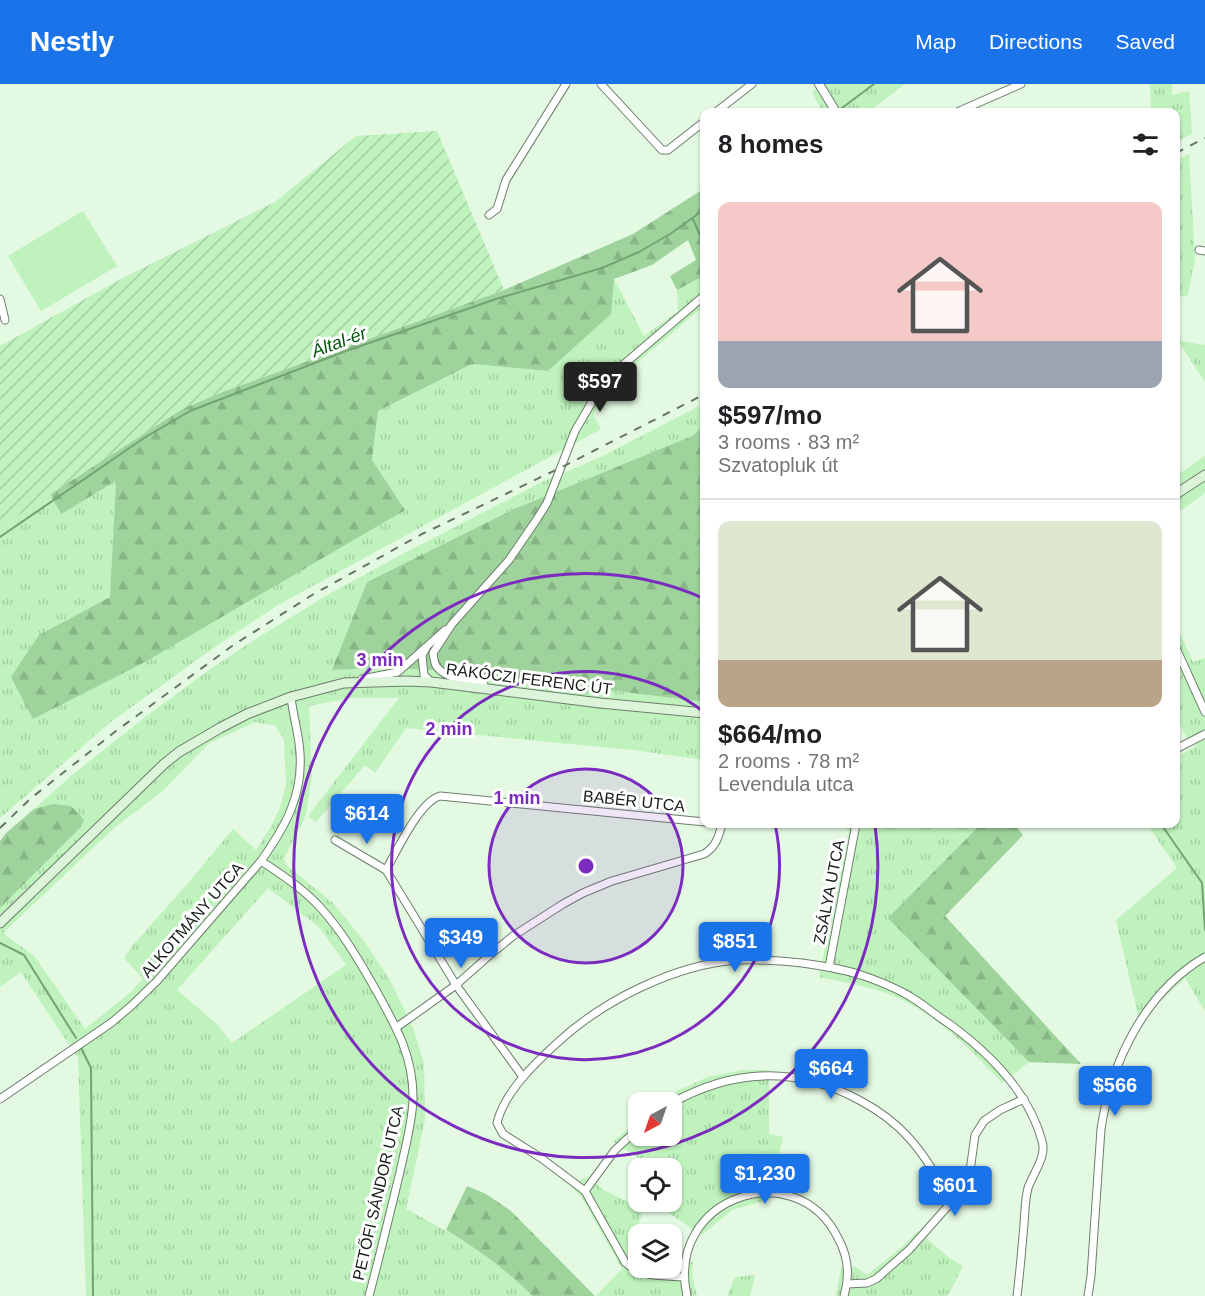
<!DOCTYPE html>
<meta charset="utf-8">
<style>
:root{--surface:#fff;--page:#f6f6f6;--text:#202124;--muted:#757577;--line:#e0e0e0;--accent:#1a73e8}
body{margin:0;font-family:Arial,sans-serif;background:var(--page);color:var(--text);height:100vh;display:flex;flex-direction:column;font-size:22px;white-space:nowrap}
*{box-sizing:border-box;margin:0}
p{font-size:20px;color:var(--muted)}
.icon{flex:none;width:33px;height:33px;fill:none;stroke:currentColor;stroke-width:2;stroke-linecap:round;stroke-linejoin:round}
.map{position:relative;flex:1;overflow:hidden}
.sheet{position:absolute;left:700px;top:24px;width:480px;height:720px;display:flex;flex-direction:column;background:var(--surface);border-radius:12px;box-shadow:0 2px 4px #0004}
.sheet>*{flex:none}
.needle{width:39px;rotate:220deg}
.controls{position:absolute;left:628px;top:1008px;display:grid;gap:12px}
.controls a{display:grid;place-items:center;width:54px;height:54px;border-radius:12px;background:var(--surface);box-shadow:0 2px 4px #0004;font-size:30px}
.price{position:absolute;translate:-50% -51px;padding:0 14px;border-radius:6px;background:var(--accent);color:#fff;font-size:20px;line-height:39px;filter:drop-shadow(0 2px 3px #0008)}
.price::after{content:'';position:absolute;left:50%;top:36px;width:18px;height:14px;margin-left:-9px;background:inherit;clip-path:polygon(0 0,100% 0,50% 100%)}
.price.on{background:#222;color:#fff}
ul{padding:0;list-style:none}
li{display:grid;align-content:center;gap:12px;height:318px;padding:0 18px}
li+li{border-top:2px solid var(--line)}
li span{display:grid;place-items:center;height:186px;border-radius:12px;color:#555}
li>.icon{margin-inline-start:auto}
span .icon{width:108px;height:108px;fill:#fffc;stroke-width:1}
li b{font-size:26px}
h2{display:flex;justify-content:space-between;align-items:center;height:72px;padding:0 18px;font-size:26px}
header{display:flex;align-items:center;gap:36px;box-sizing:border-box;height:84px;padding:0 30px;background:var(--accent);color:#fff}
header strong{font-size:28px}
nav{display:flex;gap:33px;margin-inline-start:auto;font-size:21px}
.map>svg:first-child{display:block}
.grass{fill:url(#grass-tufts);fill-rule:evenodd}
.forest{fill:url(#forest-firs)}
.park{fill:#bff2bc}
.garden{fill:url(#garden-furrows)}
.lines{fill:none;stroke-linecap:round;stroke-linejoin:round}
.stream{stroke:#72a470;stroke-width:2}
.minor-casing{stroke:#6d7f6c;stroke-width:9}
.tertiary-casing{stroke:#6d7f6c;stroke-width:10}
.secondary-casing{stroke:#6d7f6c;stroke-width:11}
.minor{stroke:#fff;stroke-width:7}
.tertiary{stroke:#fff;stroke-width:8}
.secondary{stroke:#dbf4da;stroke-width:9}
.rail{stroke:#687567;stroke-width:2;stroke-dasharray:8 8;stroke-linecap:butt}
.ring{fill:none;stroke:#7b2cbf;stroke-width:3}
.labels{text-anchor:middle;dominant-baseline:central;stroke-width:6;stroke-linejoin:round;paint-order:stroke}
.street-label{font-size:16px;fill:#161e16;stroke:#fff}
.water-label{font-size:18px;font-style:italic;fill:#05530c;stroke:#fff}
.centre{fill:#7b2cbf;stroke:#fff;stroke-width:3}
.ring-label{font-size:18px;text-anchor:middle;font-weight:bold;fill:#7b2cbf;stroke:#fff;stroke-width:6;stroke-linejoin:round;paint-order:stroke}
</style>
<header>
<strong>Nestly</strong>
<nav><a>Map</a><a>Directions</a><a>Saved</a></nav>
</header>
<div class="map">
<svg width="1205" height="1212" viewBox="0 0 1205 1212">
<defs>
<pattern id="grass-tufts" width="24" height="20" patternUnits="userSpaceOnUse" patternTransform="scale(1.5)"><rect width="24" height="20" fill="#bff2bc"/><path d="M3 7l-1-3M5 7V3M7 7l1-3M15 17l-1-3M17 17v-4M19 17l1-3" fill="none" stroke="#a3cfa1"/></pattern>
<pattern id="forest-firs" width="22" height="20" patternUnits="userSpaceOnUse" patternTransform="scale(1.5)"><rect width="22" height="20" fill="#9fd39c"/><path d="M5 1l3.5 6h-7zM16 11l3.5 6h-7z" fill="#88b586"/></pattern>
<pattern id="garden-furrows" width="10" height="10" patternUnits="userSpaceOnUse" patternTransform="scale(1.5)"><rect width="10" height="10" fill="#bff2bc"/><path d="M-1 1l2-2M0 10L10 0M9 11l2-2" fill="none" stroke="#a3cfa1"/></pattern>
</defs>
<rect width="100%" height="100%" fill="#e3f9e2"/>
<g class="grass">
<path d="M822,0h83l-33,25 1,3h-53l2,-1 -10,-19z"/>
<path d="M1150,0h22v11l17,-4 3,43 -16,8v-30h-25z"/>
<path d="M1189,70l6,105 -7,36 -12,3v-137z"/>
<path d="M705,190v31l-73,62 -33,36 -6,12 8,14 -323,176 -59,39 -107,77 -112,97v-291l50,-33 11,19 55,-32 -6,116 -71,38 366,-125 -33,-50 6,-49 94,-47 76,7 66,-92 30,57 34,-25 -1,-21z"/>
<path d="M1182,257l23,4v37l-26,-40z"/>
<path d="M705,319v22l-13,11 -178,73 -147,73 -34,88 58,-2 63,3 251,31v58l-72,-10 -227,-22 -31,45 -10,-8 -49,57 -8,-6 91,-118h-48l-42,8 3,70 -6,38 -3,8 -19,36 2,7 47,38 31,38 27,41 22,46 11,35 1,57 -19,89c47,25 88,48 126,87h-446l-8,-238 -57,-86 -21,15v-79l81,-81 -28,-23 -19,5 38,-34 72,-57 58,-43 49,-33 71,-44 75,-41 147,-76 55,-23zM255,638l21,4 8,14 2,45 -6,23 -10,20 -14,22 -23,-21 -43,52 -57,64 -9,13 19,21 -12,13 -46,37 -50,-72 -32,-24 111,-105 49,-37 45,-47zM268,804l51,39 27,38 -114,78 -14,-18 -41,-35z"/>
<path d="M1205,372v37l-29,21v-38z"/>
<path d="M1176,540l17,38 12,-4v353l-20,-33 -32,30 -12,20 -25,-108 61,-52 -30,-44h29v-67l20,-11 -9,-8 -11,-22z"/>
<path d="M842,740h139l-92,94 140,144 -27,21c-32,-34 -66,-70 -111,-88 -23,-9 -48,-13 -72,-18l30,-145z"/>
<path d="M743,986h26v64l14,3 -13,62 -38,11 -30,25 -50,-33h20v-34h-17l-42,-26 26,-22v16h33v-34h-13l18,-11 31,-14z"/>
<path d="M590,1093l13,13 40,19 -12,42 8,7v10h33v-5l21,-1 -1,12 5,22h-101l26,-27 -41,-73 -8,-7 9,-10z"/>
<path d="M918,1147l30,26 15,9 -14,28 -3,2h-110l5,-29h15l11,8 36,-29z"/>
<path d="M755,1191l-5,21h-23l8,-19z"/>
</g>
<g class="forest">
<path d="M705,104v87l-28,15 -7,-14 26,-16 -8,-20 -36,25 -38,14 -3,35 -63,57 -76,-7 -94,47 -6,49 33,50 -260,152 -112,57 -22,-42 28,-42 71,-38 6,-116 -55,33 -11,-20 132,-85 40,-17 282,-102 129,-56z"/>
<path d="M705,341v277l-251,-31 -63,-3 -59,2 35,-88 147,-73 178,-73z"/>
<path d="M53,720l18,2 13,14 -3,7 -81,81v-67l6,-8 28,-24z"/>
<path d="M981,740h33l9,11 -78,81 136,148 -52,-2 -141,-144z"/>
<path d="M467,1102l19,8 25,17 84,85h-63c-26,-27 -55,-47 -86,-66z"/>
</g>
<path class="park" d="M83,127l34,55 -76,45 -33,-55z"/>
<path class="garden" d="M437,47l67,159 -282,102 -40,17 -182,118v-181l123,-68 152,-76 81,-66z"/>
<g class="lines">
<g class="stream">
<path d="M838,27l36,-27"/>
<path d="M693,135l12,28"/>
<path d="M0,453l144,-99 46,-27 156,-60 150,-52 106,-31 37,-16 31,-18 35,-25"/>
<path d="M1161,740l41,59 3,47"/>
<path d="M0,859l24,12 52,83"/>
<path d="M81,964l10,20 2,228"/>
</g>
<defs>
<g id="minor">
<path d="M601,0l61,66h6l37,-29"/>
<path d="M716,28l36,-28"/>
<path d="M957,28l64,-28"/>
<path d="M489,131l8,-6 9,-29 60,-96"/>
<path d="M1199,166l6,1"/>
<path d="M0,215l5,21"/>
<path d="M426,564l-4,7 2,20 7,7"/>
<path d="M1176,564l29,64"/>
<path d="M362,595l36,-7 47,-42"/>
<path d="M484,601c-13,-3 -38,-6 -47,-18 -3,-3 -3,-9 -4,-14l19,-29 57,-64 28,-41 10,-16 28,-72 21,-36 27,-30 82,-70"/>
<path d="M1176,665l29,-15"/>
<path d="M335,756l51,30 70,115 67,92"/>
<path d="M261,777c20,13 41,27 58,45 22,24 38,51 54,79 21,38 41,70 40,115 -1,24 -8,48 -13,72 -10,41 -20,83 -31,124"/>
<path d="M386,786c11,-19 33,-68 54,-74l265,26"/>
<path d="M829,883l27,-143"/>
<path d="M397,943l59,-42 35,-31 22,-18 50,-32 20,-11 29,-12 92,-27c12,-7 15,-18 18,-30"/>
<path d="M0,1015l111,-76 19,-16 27,-26 104,-120c24,-34 42,-65 39,-108 -1,-19 -7,-37 -9,-56"/>
<path d="M672,1019c61,-34 124,-37 187,-3 19,10 36,22 50,38 18,20 30,42 42,65"/>
<path d="M585,1107l30,-41 24,-22"/>
<path d="M684,1193c-21,-2 -43,1 -59,-15l-40,-71 -44,-33 -38,-24 -6,-11c7,-30 37,-59 59,-79 46,-43 119,-80 183,-84 21,-1 42,1 63,3 21,3 42,6 62,13 17,6 35,13 50,23 13,8 24,18 37,26 39,29 78,67 91,116 5,16 -9,32 -14,47 -3,11 -3,24 -4,36 -2,24 -4,48 -7,72"/>
<path d="M847,1200l20,-1 9,-4 33,-29 54,-61 7,-18 5,-36 9,-14 16,-11 24,-11"/>
<path d="M687,1212c-22,-99 109,-143 151,-58 10,18 12,38 6,58"/>
<path d="M1088,1212l3,-20 10,-147c10,-67 44,-137 104,-172"/>
</g>
<path id="tertiary" d="M819,0l17,28"/>
<g id="secondary">
<path d="M1176,410l29,-19"/>
<path d="M0,839l164,-159 15,-12 41,-24 27,-14 44,-17 53,-14 62,-2 25,1 169,21 105,10"/>
</g>
</defs>
<use href="#minor" class="minor-casing"/>
<use href="#tertiary" class="tertiary-casing"/>
<use href="#secondary" class="secondary-casing"/>
<use href="#minor" class="minor"/>
<use href="#tertiary" class="tertiary"/>
<use href="#secondary" class="secondary"/>
<g class="rail">
<path d="M1176,69l29,-15"/>
<path d="M0,744l30,-29 86,-68 116,-85 80,-51 110,-61 138,-66 145,-74"/>
</g>
</g>
<circle cx="586" cy="782" r="97" fill="#7b2cbf" fill-opacity=".12"/>
<g class="ring">
<circle cx="586" cy="782" r="97"/>
<path d="M775 740A194 194 0 1 1 704 628"/>
<path d="M875 741A292 292 0 1 1 705 515"/>
</g>
<g class="labels">
<g class="street-label">
<text transform="translate(529 595) rotate(7)">RÁKÓCZI FERENC ÚT</text>
<text transform="translate(634 717) rotate(6)">BABÉR UTCA</text>
<text transform="translate(829 808) rotate(-79)">ZSÁLYA UTCA</text>
<text transform="translate(192 836) rotate(-49)">ALKOTMÁNY UTCA</text>
<text transform="translate(378 1109) rotate(-77)">PETŐFI SÁNDOR UTCA</text>
</g>
<g class="water-label">
<text transform="translate(339 258) rotate(-20)">Által-ér</text>
</g>
</g>
<circle cx="586" cy="782" r="9" class="centre"/>
<g class="ring-label">
<text x="380" y="582">3 min</text>
<text x="449" y="651">2 min</text>
<text x="517" y="720">1 min</text>
</g>
</svg>
<div class="controls">
<a><svg class="needle" viewBox="-14 -14 28 28"><path d="M0-13l5 13h-10z" fill="#e53935"/><path d="M0 13l5-13h-10z" fill="#757577"/></svg></a>
<a><svg class="icon" aria-label="locate" viewBox="0 0 24 24"><circle cx="12" cy="12" r="6"/><path d="M12 2v4M12 18v4M2 12h4M18 12h4"/></svg></a>
<a><svg class="icon" aria-label="layers" viewBox="0 0 24 24"><path d="M12 4l9 5-9 5-9-5zM3 14l9 5 9-5"/></svg></a>
</div>
<b class="price on" style="left:600px;top:329px">$597</b>
<b class="price" style="left:367px;top:761px">$614</b>
<b class="price" style="left:461px;top:885px">$349</b>
<b class="price" style="left:735px;top:889px">$851</b>
<b class="price" style="left:831px;top:1016px">$664</b>
<b class="price" style="left:1115px;top:1033px">$566</b>
<b class="price" style="left:765px;top:1121px">$1,230</b>
<b class="price" style="left:955px;top:1133px">$601</b>
<section class="sheet">
<h2>8 homes<svg class="icon" aria-label="filters" viewBox="0 0 24 24"><path d="M4 7h16M4 17h16"/><circle cx="9" cy="7" r="2"/><circle cx="15" cy="17" r="2"/></svg></h2>
<ul>
<li><span style="background:linear-gradient(#f6c9c9 75%,#9aa5b1 0)"><svg class="icon" aria-label="home" viewBox="0 0 24 24"><path d="M3 11l9-7 9 7M6 9v11h12V9"/></svg></span><div><b>$597/mo</b><p>3 rooms · 83 m²</p><p>Szvatopluk út</p></div></li>
<li><span style="background:linear-gradient(#dfe7d0 75%,#b9a48a 0)"><svg class="icon" aria-label="home" viewBox="0 0 24 24"><path d="M3 11l9-7 9 7M6 9v11h12V9"/></svg></span><div><b>$664/mo</b><p>2 rooms · 78 m²</p><p>Levendula utca</p></div></li>
</ul>
</section>
</div>
